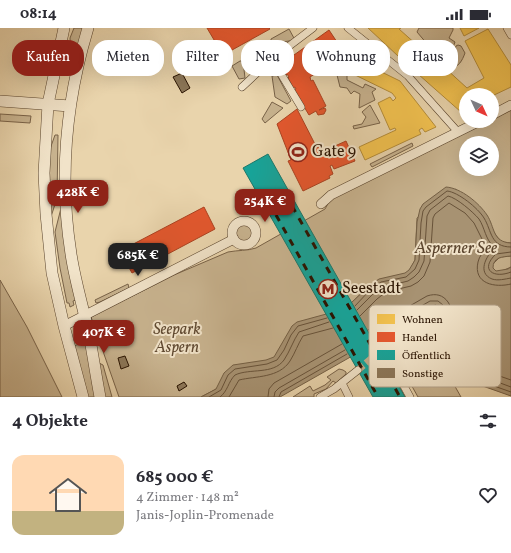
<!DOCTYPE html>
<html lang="de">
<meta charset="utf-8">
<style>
:root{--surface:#fff;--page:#f7f7f7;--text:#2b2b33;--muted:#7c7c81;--accent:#8f2418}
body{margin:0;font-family:Vollkorn,serif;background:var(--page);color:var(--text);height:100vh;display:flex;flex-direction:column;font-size:15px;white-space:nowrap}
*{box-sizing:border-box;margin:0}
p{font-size:13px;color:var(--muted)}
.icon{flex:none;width:22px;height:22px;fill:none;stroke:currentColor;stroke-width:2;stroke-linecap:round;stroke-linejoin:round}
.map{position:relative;height:369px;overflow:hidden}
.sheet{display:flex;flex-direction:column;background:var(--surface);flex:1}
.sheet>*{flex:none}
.top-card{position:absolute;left:12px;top:12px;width:487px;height:36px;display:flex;gap:8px}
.needle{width:26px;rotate:134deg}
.controls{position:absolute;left:459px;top:60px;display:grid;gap:8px}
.controls a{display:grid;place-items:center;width:40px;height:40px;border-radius:50%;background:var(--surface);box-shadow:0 4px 16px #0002;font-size:20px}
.price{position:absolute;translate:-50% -34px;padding:0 9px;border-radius:8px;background:var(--accent);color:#fff;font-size:13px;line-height:26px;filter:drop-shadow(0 1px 2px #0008)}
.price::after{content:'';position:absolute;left:50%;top:24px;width:12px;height:9px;margin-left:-6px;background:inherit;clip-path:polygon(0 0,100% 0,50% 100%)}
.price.on{background:#222;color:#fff}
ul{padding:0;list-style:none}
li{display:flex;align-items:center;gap:12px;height:100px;padding:0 12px}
li span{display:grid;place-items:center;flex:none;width:112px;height:80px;border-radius:12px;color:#555}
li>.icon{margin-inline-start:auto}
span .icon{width:48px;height:48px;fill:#fffc;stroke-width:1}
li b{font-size:17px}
h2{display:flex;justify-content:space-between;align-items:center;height:48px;padding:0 12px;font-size:17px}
.tag{padding:0 14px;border-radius:16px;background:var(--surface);box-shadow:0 4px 16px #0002;font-size:14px;line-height:36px}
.tag.on{background:var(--accent);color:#fff}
.status{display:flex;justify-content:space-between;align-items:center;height:28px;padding:0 20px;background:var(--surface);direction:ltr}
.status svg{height:11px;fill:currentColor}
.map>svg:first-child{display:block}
.green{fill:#c8b38f;stroke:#786248;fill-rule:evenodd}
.water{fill:#a79272;stroke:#745f44}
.homes{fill:#f2c14e;stroke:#b58c37}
.shops{fill:#e4572e;stroke:#ac4220}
.public{fill:#17a398;stroke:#1c786a}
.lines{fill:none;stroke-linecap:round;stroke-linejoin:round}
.shore{stroke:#685239;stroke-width:1}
.building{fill:#8c7759;stroke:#281200}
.pedestrian-tunnel{stroke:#c2ad8a;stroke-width:7;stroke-dasharray:7 3.5;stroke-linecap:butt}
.pedestrian-casing{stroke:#58422b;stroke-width:8}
.minor-casing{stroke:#58422b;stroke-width:10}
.tertiary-casing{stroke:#58422b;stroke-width:12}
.pedestrian{stroke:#f1e3c9;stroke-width:7}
.minor{stroke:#f1e3c9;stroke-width:9}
.tertiary{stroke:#f1e3c9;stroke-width:11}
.rail{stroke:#281200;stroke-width:3;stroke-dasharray:7 7;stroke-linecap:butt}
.labels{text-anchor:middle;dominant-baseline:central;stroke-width:4;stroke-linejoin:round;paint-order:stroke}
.poi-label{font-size:16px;fill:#281200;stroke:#f1e3c9;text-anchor:start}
.park-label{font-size:16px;font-style:italic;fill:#604a32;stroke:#f1e3c9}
.water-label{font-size:17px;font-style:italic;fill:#5b452e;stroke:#f1e3c9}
.key{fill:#f1e3c9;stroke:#b5a48d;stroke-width:1}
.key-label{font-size:11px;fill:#281200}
</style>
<div class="status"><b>08:14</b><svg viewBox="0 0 49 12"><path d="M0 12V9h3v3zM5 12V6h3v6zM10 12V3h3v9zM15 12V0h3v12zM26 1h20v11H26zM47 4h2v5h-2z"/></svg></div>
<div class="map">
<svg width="511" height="369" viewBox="0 0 511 369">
<rect width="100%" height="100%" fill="#e9d4ac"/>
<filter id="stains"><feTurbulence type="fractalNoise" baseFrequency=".005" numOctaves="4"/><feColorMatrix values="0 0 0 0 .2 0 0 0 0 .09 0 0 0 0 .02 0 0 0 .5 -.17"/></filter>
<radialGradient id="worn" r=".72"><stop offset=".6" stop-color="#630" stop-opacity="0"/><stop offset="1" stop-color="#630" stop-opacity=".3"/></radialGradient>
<g class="green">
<path d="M74,0h9l-10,37 -3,-1 1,-8 -1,-18z"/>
<path d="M419,0h34v2l-4,8 6,4 -3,8 -5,4 -5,-1h-4l-2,-8h-8l-11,-13z"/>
<path d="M289,1l6,11 -24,4v-5z"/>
<path d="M458,17l3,1 4,7c-3,8 -6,14 -15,15l-11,-10 3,-3 4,1 7,-2 3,-8z"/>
<path d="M240,33h3l2,17 -6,1 -7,-13z"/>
<path d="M341,44l6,3v5l16,8 2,-4 11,5 -4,3 3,8 -16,8 1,-14 -6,-3 -3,3 -4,-6 -7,-1 -3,-12z"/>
<path d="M277,47l14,26 -4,3 -12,-7 -3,-21z"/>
<path d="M272,74l11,6 -18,15 -3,-4z"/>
<path d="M370,77l10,18 -26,6 -1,-3 9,-2 4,-7 -4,-5z"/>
<path d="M511,82v133l-9,-1 -4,-4 -29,-40 -14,-9 -38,29 -2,42 -7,14 -30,6 -10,7 -18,17 -67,50 -82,43h-82l-28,-80 83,-42 54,-23c10,-2 19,-1 28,-4l69,-39 5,-9 159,-79h3v-2zM466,115h26v26h-26z"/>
<path d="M0,86l31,2 -1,7 -30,-2z"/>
<path d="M55,107h3l-1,63 -8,25 -1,-17 2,-57z"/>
<path d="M412,115l1,3 -41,21 -2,-3z"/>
<path d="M61,180l15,92 -3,1 1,4 -4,2 -1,-4h-2l-7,-35 -5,-36z"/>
<circle cx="244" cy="205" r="8"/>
<path d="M511,228v11l-18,8 -3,-16 3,5 7,-7z"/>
<path d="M0,252l27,47 35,70h-62z"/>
<path d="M128,256l1,4 -29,14 -4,1 -1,-3z"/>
<path d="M427,309l34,60h-43l-23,-41z"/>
<path d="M87,314l10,55h-9l-15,-51z"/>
<path d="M99,335l4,2 9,32h-8z"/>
<path d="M339,341l4,1 3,2v2l-10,9 -3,-2 -7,8 -12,5v3h-21l17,-11 3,5 12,-6 6,-5 -4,-3z"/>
</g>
<path class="water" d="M446,159c15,1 33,16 41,28 8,12 5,27 24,28v13c-9,1 -18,1 -18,12l3,3 12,-2 3,-2v129l-34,-12 -42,-75 -155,88h-79l15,-8 8,-16 9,-8 33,-5 8,-3 18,-31 5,-4 44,-12 9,-6 18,-17 11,-8 26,-6 4,-3 6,-10 2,-38 3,-13 3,-5z"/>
<g class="homes">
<path d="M368,0h33l-2,1 28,25 -14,16z"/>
<path d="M460,0h19l-15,8z"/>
<path d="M488,1l23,36v22l-19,9v-1h-26v14l-5,3 -43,-38 15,-17 34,31 17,-10 -19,-37z"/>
<path d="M355,31l45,22 36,46 -11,5 -3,-4 -3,2 2,4 -56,26 -6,-13 37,-17 -1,-2 -5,2 -12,-27 12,-6 3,4 3,-3 -4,-5 -43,-21z"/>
</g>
<g class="shops">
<path d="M207,0h62l1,1 -47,26z"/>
<path d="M329,2l16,24 -35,23 1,4 2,-1 13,26 -7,4 6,-2 1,2 -2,4 -6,1 -2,-4 -7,4 -15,-25 2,-1 -1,-2 -2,1 -5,-10 1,-1 -2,-3 -1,1 -6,-10z"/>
<path d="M297,81l20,39 4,-2 4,7 2,-2 -1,-1 20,-9 9,20 -21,8 -2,-4 -2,1 3,8 -4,2 1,2 -27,13 -15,-30 3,-1 -14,-36z"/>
<path d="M204,179l11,22 -83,44 -12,-22z"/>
</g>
<path class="public" d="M268,126l28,50 109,193h-32l-130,-229z"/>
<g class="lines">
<g class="shore">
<path d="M511,224l-15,2c-17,16 -2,25 15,18"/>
<path d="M355,278l15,-16 11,-8 25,-5 9,-8 4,-9 2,-37 2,-12 3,-4 21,-16c11,1 31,17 37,27 8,13 6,29 27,29"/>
<path d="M357,282l16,-16 11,-7 24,-6 6,-4 5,-5 5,-11 3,-45 3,-6 18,-14c9,2 25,16 31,23 6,9 6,20 15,28v2c-8,7 -17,24 -2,30 6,2 13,0 19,-1"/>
<path d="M360,288l17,-17 9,-7 25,-6 7,-4 6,-6 6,-14 3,-44 2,-4 14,-11 16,10 9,10 12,24c-2,5 -7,9 -8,15 -5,22 17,26 33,22"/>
<path d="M368,302l59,-34c9,-3 16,-1 21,6l40,70 23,8"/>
<path d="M371,307l59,-34h8l5,4 41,72 27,10"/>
<path d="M373,311l59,-33 4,-1 3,3 41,73 31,11"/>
<path d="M209,369l12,-7 7,-15 7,-6 32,-5 10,-4 7,-10 7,-15 7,-9 29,-8"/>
<path d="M220,369c8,-6 8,-15 15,-22 15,-7 38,0 49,-15 6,-9 9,-19 15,-28l30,-10"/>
<path d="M229,369l10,-17c17,-4 40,-2 51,-19 5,-8 8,-17 13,-25l30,-8"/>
<path d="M268,369l1,-8 5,-6 68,-39"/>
<path d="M274,369l1,-5 4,-4 66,-38"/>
<path d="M279,369l2,-5 66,-38"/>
</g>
</g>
<g class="building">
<path d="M182,45l8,15 -8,5 -9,-16z"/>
<path d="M125,328l4,10 -8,3 -3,-11z"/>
<path d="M184,354l3,4 -8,5 -2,-5z"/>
</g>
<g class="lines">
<path class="pedestrian-tunnel" d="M358,342l21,-18"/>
<defs>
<g id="pedestrian">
<path d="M348,0l60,48 50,56"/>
<path d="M507,0l4,7"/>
<path d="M272,31l29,48"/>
<path d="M242,59l30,-28 41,-31"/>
<path d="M383,320l27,49"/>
<path d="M379,324l19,-18"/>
<path d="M342,355l7,14"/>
<path d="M320,369l14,-8 24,-19"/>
</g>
<g id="minor">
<path d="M492,87l19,-10"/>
<path d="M321,176l10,-9 149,-74"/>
<circle cx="244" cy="205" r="12"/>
<path d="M64,298l170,-87"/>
</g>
<g id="tertiary">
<path d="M64,0l-16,76 -4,69 2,41 6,59 12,53 19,71"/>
<path d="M88,0c-22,73 -29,150 -17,226 4,27 12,53 18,80 4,21 7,42 11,63"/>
<path d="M0,73l70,5"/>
</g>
</defs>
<use href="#pedestrian" class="pedestrian-casing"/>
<use href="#minor" class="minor-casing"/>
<use href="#tertiary" class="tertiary-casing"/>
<use href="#pedestrian" class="pedestrian"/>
<use href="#minor" class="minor"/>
<use href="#tertiary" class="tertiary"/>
<g class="rail">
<path d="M292,178l108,191"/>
<path d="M276,187l102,182"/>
</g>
</g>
<defs>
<symbol id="stadium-ring" viewBox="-11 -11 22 22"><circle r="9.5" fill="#f1e3c9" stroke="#8f2418" stroke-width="1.5"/><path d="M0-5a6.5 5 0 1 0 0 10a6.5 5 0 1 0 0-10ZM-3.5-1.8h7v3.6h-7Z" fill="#8f2418"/></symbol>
<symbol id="metro-ring" viewBox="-11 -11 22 22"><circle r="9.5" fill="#f1e3c9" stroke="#8f2418" stroke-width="1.5"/><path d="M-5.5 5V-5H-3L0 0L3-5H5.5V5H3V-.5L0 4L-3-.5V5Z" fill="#8f2418"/></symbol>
</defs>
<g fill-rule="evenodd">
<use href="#stadium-ring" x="287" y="113" width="22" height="22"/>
<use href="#metro-ring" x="317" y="250" width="22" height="22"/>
</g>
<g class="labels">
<g class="poi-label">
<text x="312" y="124">Gate 9</text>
<text x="342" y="261">Seestadt</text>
</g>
<g class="park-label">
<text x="177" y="302">Seepark<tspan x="177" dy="18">Aspern</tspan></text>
</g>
<g class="water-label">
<text x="456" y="220">Asperner See</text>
</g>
</g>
<rect x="369" y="277" width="132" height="82" rx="6" class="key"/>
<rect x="377" y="286" width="18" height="10" fill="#f2c14e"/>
<rect x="377" y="304" width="18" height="10" fill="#e4572e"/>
<rect x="377" y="322" width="18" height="10" fill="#17a398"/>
<rect x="377" y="340" width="18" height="10" fill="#8c7759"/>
<g class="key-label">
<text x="402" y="295">Wohnen</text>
<text x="402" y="313">Handel</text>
<text x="402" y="331">Öffentlich</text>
<text x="402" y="349">Sonstige</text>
</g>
<rect width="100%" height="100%" filter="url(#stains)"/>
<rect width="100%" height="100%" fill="url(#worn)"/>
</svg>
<div class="controls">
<a><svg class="needle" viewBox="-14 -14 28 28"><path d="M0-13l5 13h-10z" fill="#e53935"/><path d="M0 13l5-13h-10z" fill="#7c7c81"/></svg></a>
<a><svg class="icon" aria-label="layers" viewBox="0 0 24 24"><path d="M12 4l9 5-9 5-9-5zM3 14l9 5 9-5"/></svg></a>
</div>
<b class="price" style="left:78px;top:186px">428K €</b>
<b class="price" style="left:265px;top:195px">254K €</b>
<b class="price on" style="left:138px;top:249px">685K €</b>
<b class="price" style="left:104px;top:326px">407K €</b>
<div class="top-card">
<a class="tag on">Kaufen</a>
<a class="tag">Mieten</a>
<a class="tag">Filter</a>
<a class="tag">Neu</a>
<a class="tag">Wohnung</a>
<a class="tag">Haus</a>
</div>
</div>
<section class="sheet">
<h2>4 Objekte<svg class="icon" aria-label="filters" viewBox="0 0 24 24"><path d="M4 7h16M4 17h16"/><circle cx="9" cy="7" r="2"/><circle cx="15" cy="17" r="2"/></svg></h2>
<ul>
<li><span style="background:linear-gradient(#ffd9b3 70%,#c2b280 0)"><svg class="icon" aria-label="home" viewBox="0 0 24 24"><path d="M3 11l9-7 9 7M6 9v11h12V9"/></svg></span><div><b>685 000 €</b><p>4 Zimmer · 148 m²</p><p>Janis-Joplin-Promenade</p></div><svg class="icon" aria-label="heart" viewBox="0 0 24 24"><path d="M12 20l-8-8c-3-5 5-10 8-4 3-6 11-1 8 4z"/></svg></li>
</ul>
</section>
